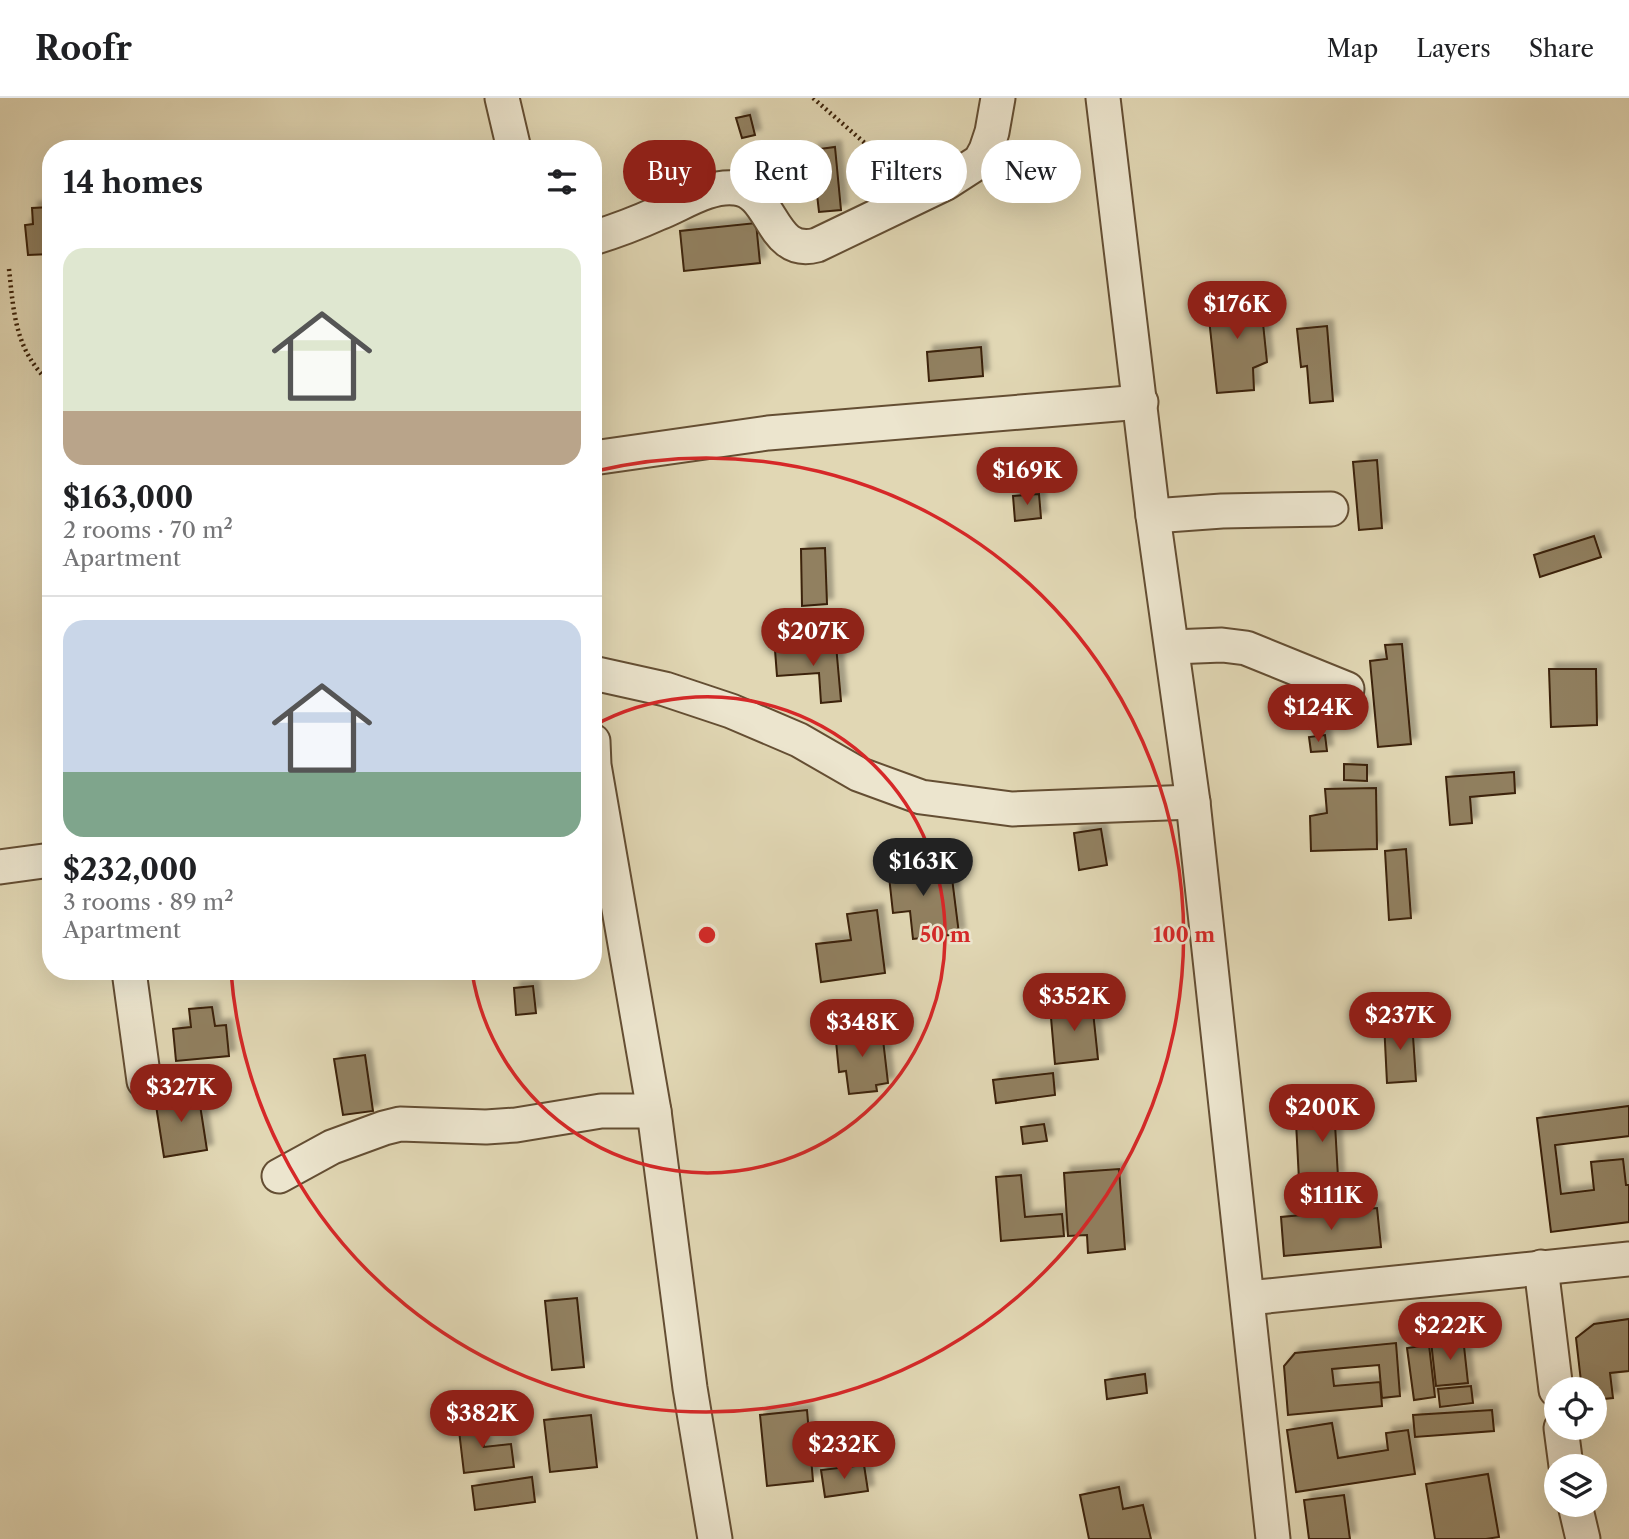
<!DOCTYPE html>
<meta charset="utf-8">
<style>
:root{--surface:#fff;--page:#f6f6f6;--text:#202124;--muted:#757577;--line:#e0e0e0;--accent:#8f2418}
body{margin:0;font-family:"Libre Caslon Text",serif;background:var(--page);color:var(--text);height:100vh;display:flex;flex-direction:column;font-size:26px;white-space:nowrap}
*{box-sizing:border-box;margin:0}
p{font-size:23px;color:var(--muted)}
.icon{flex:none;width:38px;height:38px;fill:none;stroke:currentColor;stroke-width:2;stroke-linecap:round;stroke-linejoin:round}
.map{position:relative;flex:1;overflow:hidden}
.details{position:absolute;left:42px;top:42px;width:560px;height:840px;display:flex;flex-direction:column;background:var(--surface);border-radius:28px;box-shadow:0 7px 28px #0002}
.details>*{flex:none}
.hud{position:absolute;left:623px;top:42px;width:665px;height:63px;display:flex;gap:14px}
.controls{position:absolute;left:1544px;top:1279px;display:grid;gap:14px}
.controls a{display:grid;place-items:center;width:63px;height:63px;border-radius:50%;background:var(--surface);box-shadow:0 7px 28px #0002;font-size:35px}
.price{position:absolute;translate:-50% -60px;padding:0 16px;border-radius:24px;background:var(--accent);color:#fff;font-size:23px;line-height:46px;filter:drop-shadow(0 2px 4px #0008)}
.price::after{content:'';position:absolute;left:50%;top:42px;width:21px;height:16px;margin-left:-10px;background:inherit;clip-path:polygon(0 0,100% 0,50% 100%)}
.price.current{background:#222;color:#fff}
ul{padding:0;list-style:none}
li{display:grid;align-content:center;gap:14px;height:371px;padding:0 21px}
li+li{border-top:2px solid var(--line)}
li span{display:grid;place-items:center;height:217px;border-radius:21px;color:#555}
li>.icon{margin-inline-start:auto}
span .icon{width:126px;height:126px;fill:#fffc;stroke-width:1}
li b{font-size:30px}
h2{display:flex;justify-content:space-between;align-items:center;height:84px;padding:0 21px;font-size:30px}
.chip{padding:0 24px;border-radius:32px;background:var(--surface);box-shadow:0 7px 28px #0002;font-size:24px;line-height:63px}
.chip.current{background:var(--accent);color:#fff}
header{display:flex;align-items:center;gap:42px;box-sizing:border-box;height:98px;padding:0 35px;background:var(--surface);border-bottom:2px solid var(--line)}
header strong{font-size:33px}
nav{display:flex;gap:38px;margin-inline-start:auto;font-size:24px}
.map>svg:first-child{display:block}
.building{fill:#918061;stroke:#3b2108;stroke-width:2;filter:url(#shadow)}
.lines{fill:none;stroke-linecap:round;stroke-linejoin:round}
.minor-casing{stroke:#644e33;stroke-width:37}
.path{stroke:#3b2108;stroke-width:4.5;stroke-dasharray:2 3.5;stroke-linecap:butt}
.minor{stroke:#ece5ce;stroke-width:33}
.ring{fill:none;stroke:#d62828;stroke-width:3.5}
.centre{fill:#d62828;stroke:#ece5ce;stroke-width:3.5}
.ring-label{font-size:21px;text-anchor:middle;font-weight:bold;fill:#d62828;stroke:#ece5ce;stroke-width:5;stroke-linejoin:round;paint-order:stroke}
</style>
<header>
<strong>Roofr</strong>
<nav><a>Map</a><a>Layers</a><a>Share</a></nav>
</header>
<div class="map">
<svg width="1629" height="1441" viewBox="0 0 1629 1441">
<defs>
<filter id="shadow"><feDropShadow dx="6" dy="-6" stdDeviation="2" flood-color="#0004"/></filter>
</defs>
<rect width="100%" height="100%" fill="#e1d7b4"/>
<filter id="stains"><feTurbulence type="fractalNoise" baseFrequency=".00286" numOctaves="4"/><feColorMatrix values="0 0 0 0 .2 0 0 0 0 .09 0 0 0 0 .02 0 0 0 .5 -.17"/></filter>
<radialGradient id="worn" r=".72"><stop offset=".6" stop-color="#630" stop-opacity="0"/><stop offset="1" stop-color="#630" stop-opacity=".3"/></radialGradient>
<g class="building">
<path d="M750,17l5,20 -13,3 -6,-20z"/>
<path d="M835,49l6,63 -22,2 -7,-62z"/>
<path d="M51,109v47l-23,1 -3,-30 8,-1 -1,-16z"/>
<path d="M756,125l4,40 -76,8 -4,-40z"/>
<path d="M1260,196l7,68 -14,6 1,22 -37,3 -10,-93z"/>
<path d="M51,200v22h-3l-2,-21z"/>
<path d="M1327,228l6,75 -23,2 -3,-37 -6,1 -4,-38z"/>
<path d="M981,249l2,29 -54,5 -2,-29z"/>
<path d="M1377,362l5,68 -23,2 -6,-68z"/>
<path d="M1039,396l2,24 -26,3 -2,-25z"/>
<path d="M1594,438l7,21 -61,20 -6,-22z"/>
<path d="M825,450l2,56 -25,2 -1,-57z"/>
<path d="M1402,546l9,100 -33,3 -8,-86 17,-2 -2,-14z"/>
<path d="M836,547l5,56 -20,2 -2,-30 -42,3 -2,-26z"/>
<path d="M1549,571h47l1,56 -46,2z"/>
<path d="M1325,637l2,16 -16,1 -2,-15z"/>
<path d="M1344,666l23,1v16l-23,-1z"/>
<path d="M1514,674l1,21 -45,4 2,26 -22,2 -4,-48z"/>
<path d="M1376,690l1,61 -66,2 -1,-35 17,-3 -2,-24z"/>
<path d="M1101,731l6,36 -28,5 -5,-37z"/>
<path d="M1406,751l5,69 -22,2 -4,-69z"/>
<path d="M914,757l2,19 35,-4 8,64 -46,5 -3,-28 -17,2 -6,-55z"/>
<path d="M877,812l8,63 -64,9 -5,-38 35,-4 -4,-26z"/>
<path d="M533,888l3,27 -20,2 -2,-27z"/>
<path d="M1092,904l6,57 -43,5 -5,-58z"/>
<path d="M212,909l3,19 11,-1 3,31 -53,5 -3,-32 18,-2 -2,-18z"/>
<path d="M1412,923l4,60 -29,2 -3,-61z"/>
<path d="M865,925l2,10 15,-2 6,52 -12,2 1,6 -28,3 -3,-23 -7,1 -3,-31h9l-2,-16z"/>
<path d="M365,957l8,56 -30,4 -9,-56z"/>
<path d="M1053,975l2,22 -59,8 -3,-23z"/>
<path d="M198,994l9,58 -43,7 -9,-58z"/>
<path d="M1360,1008l1,16 -26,2 3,53 -39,3 -3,-58 34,-2 -1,-12z"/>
<path d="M1629,1008v30l-74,9 6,49 33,-4 -3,-28 32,-3 3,26h3v37l-78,10 -14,-114z"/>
<path d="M1044,1026l3,17 -24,3 -2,-17z"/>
<path d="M1119,1071l6,80 -37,4 -1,-18 -19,1 -4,-63z"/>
<path d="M1021,1077l4,42 37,-3 2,22 -63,5 -5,-64z"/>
<path d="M1377,1110l4,39 -97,9 -3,-39z"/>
<path d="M577,1200l7,69 -32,3 -7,-69z"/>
<path d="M1629,1221v52l-19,2 3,25 -19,2v-10h-12l-6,-52 18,-14z"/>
<path d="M1463,1239l5,46 -32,3 -5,-45z"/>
<path d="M1396,1245l4,53 -18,2 -3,-33 -47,4 2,17 46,-4 2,24 -94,9 -4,-49 11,-13z"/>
<path d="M1429,1247l6,52 -21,3 -7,-52z"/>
<path d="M1145,1276l2,19 -40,6 -2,-19z"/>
<path d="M1471,1288l2,17 -33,4 -2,-18z"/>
<path d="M807,1312l6,71 -46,5 -7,-71z"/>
<path d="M1492,1312l2,21 -79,6 -2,-22z"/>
<path d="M591,1317l6,52 -47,5 -6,-52z"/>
<path d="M481,1322l3,27 27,-3 3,23 -50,6 -6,-51z"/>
<path d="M1332,1325l6,35 50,-8 -2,-17 22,-3 7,44 -119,18 -9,-62z"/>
<path d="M864,1367l4,26 -43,6 -4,-27z"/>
<path d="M1488,1376l11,63 -13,2h-51l-9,-55z"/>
<path d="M532,1379l3,25 -60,8 -3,-24z"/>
<path d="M1119,1389l4,22 20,-4 8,34h-62l-9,-44z"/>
<path d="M1344,1397l6,44h-41l-5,-39z"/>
</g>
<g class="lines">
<defs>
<g id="minor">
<path d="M502,0l12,51"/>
<path d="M1103,0l50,418 40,286 80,737"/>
<path d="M593,140c23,-7 44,-15 66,-25 23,-9 50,-28 76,-25 39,3 35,70 82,57l129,-62 34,-22 6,-11 6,-18 6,-34"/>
<path d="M593,360l175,-25 373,-31"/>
<path d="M1153,418l69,-5 109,-2"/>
<path d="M1172,549l50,-2 24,3 101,41"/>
<path d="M593,575l72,16 66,22 68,29 59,34 63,23 91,12 181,-7"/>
<path d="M593,643l1,24 60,346 36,277 25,151"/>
<path d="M0,769l51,-7"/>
<path d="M129,873l15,110"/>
<path d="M279,1078l53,-29 52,-19 16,-4 86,3 30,-2 85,-14h53"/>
<path d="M1541,1169l15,123"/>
<path d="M1248,1200l381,-39"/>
<path d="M1561,1330l5,38"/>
<path d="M1575,1407l8,34"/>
</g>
</defs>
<use href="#minor" class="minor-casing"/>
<g class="path">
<path d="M813,0l84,73"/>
<path d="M9,171c5,46 6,81 42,115"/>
</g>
<use href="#minor" class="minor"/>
</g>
<g class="ring">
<path d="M593 628A238 238 0 1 1 472 874"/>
<path d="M596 373A477 477 0 1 1 231 874"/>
</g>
<circle cx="707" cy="837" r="10" class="centre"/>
<g class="ring-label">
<text x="945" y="844">50 m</text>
<text x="1184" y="844">100 m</text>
</g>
<rect width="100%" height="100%" filter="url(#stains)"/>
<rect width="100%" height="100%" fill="url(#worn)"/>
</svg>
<div class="controls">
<a><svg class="icon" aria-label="locate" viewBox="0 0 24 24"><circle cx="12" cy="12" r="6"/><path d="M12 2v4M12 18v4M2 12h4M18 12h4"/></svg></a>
<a><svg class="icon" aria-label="layers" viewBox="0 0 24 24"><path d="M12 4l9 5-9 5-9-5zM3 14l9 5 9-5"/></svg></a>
</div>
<b class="price" style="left:1237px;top:243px">$176K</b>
<b class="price" style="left:1027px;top:409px">$169K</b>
<b class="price" style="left:813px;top:570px">$207K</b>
<b class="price" style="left:1318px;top:646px">$124K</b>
<b class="price current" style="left:923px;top:800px">$163K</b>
<b class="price" style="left:1074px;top:935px">$352K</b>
<b class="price" style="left:1400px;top:954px">$237K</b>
<b class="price" style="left:862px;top:961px">$348K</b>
<b class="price" style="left:181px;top:1026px">$327K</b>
<b class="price" style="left:1322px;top:1046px">$200K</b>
<b class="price" style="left:1331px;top:1134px">$111K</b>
<b class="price" style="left:1450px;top:1264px">$222K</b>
<b class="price" style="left:482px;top:1352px">$382K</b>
<b class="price" style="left:844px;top:1383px">$232K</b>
<div class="hud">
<a class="chip current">Buy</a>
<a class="chip">Rent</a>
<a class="chip">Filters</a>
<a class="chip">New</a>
</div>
<section class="details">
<h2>14 homes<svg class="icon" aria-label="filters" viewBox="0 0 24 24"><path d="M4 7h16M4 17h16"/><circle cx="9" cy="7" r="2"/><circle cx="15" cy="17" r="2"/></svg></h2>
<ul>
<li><span style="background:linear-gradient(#dfe7d0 75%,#b9a48a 0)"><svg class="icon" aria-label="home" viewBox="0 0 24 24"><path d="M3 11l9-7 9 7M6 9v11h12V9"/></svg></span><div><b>$163,000</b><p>2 rooms · 70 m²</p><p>Apartment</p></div></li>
<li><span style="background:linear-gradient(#c9d6e8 70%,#7fa58c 0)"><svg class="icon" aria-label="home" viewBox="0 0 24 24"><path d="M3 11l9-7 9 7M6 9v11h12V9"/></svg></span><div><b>$232,000</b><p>3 rooms · 89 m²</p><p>Apartment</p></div></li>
</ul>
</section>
</div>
